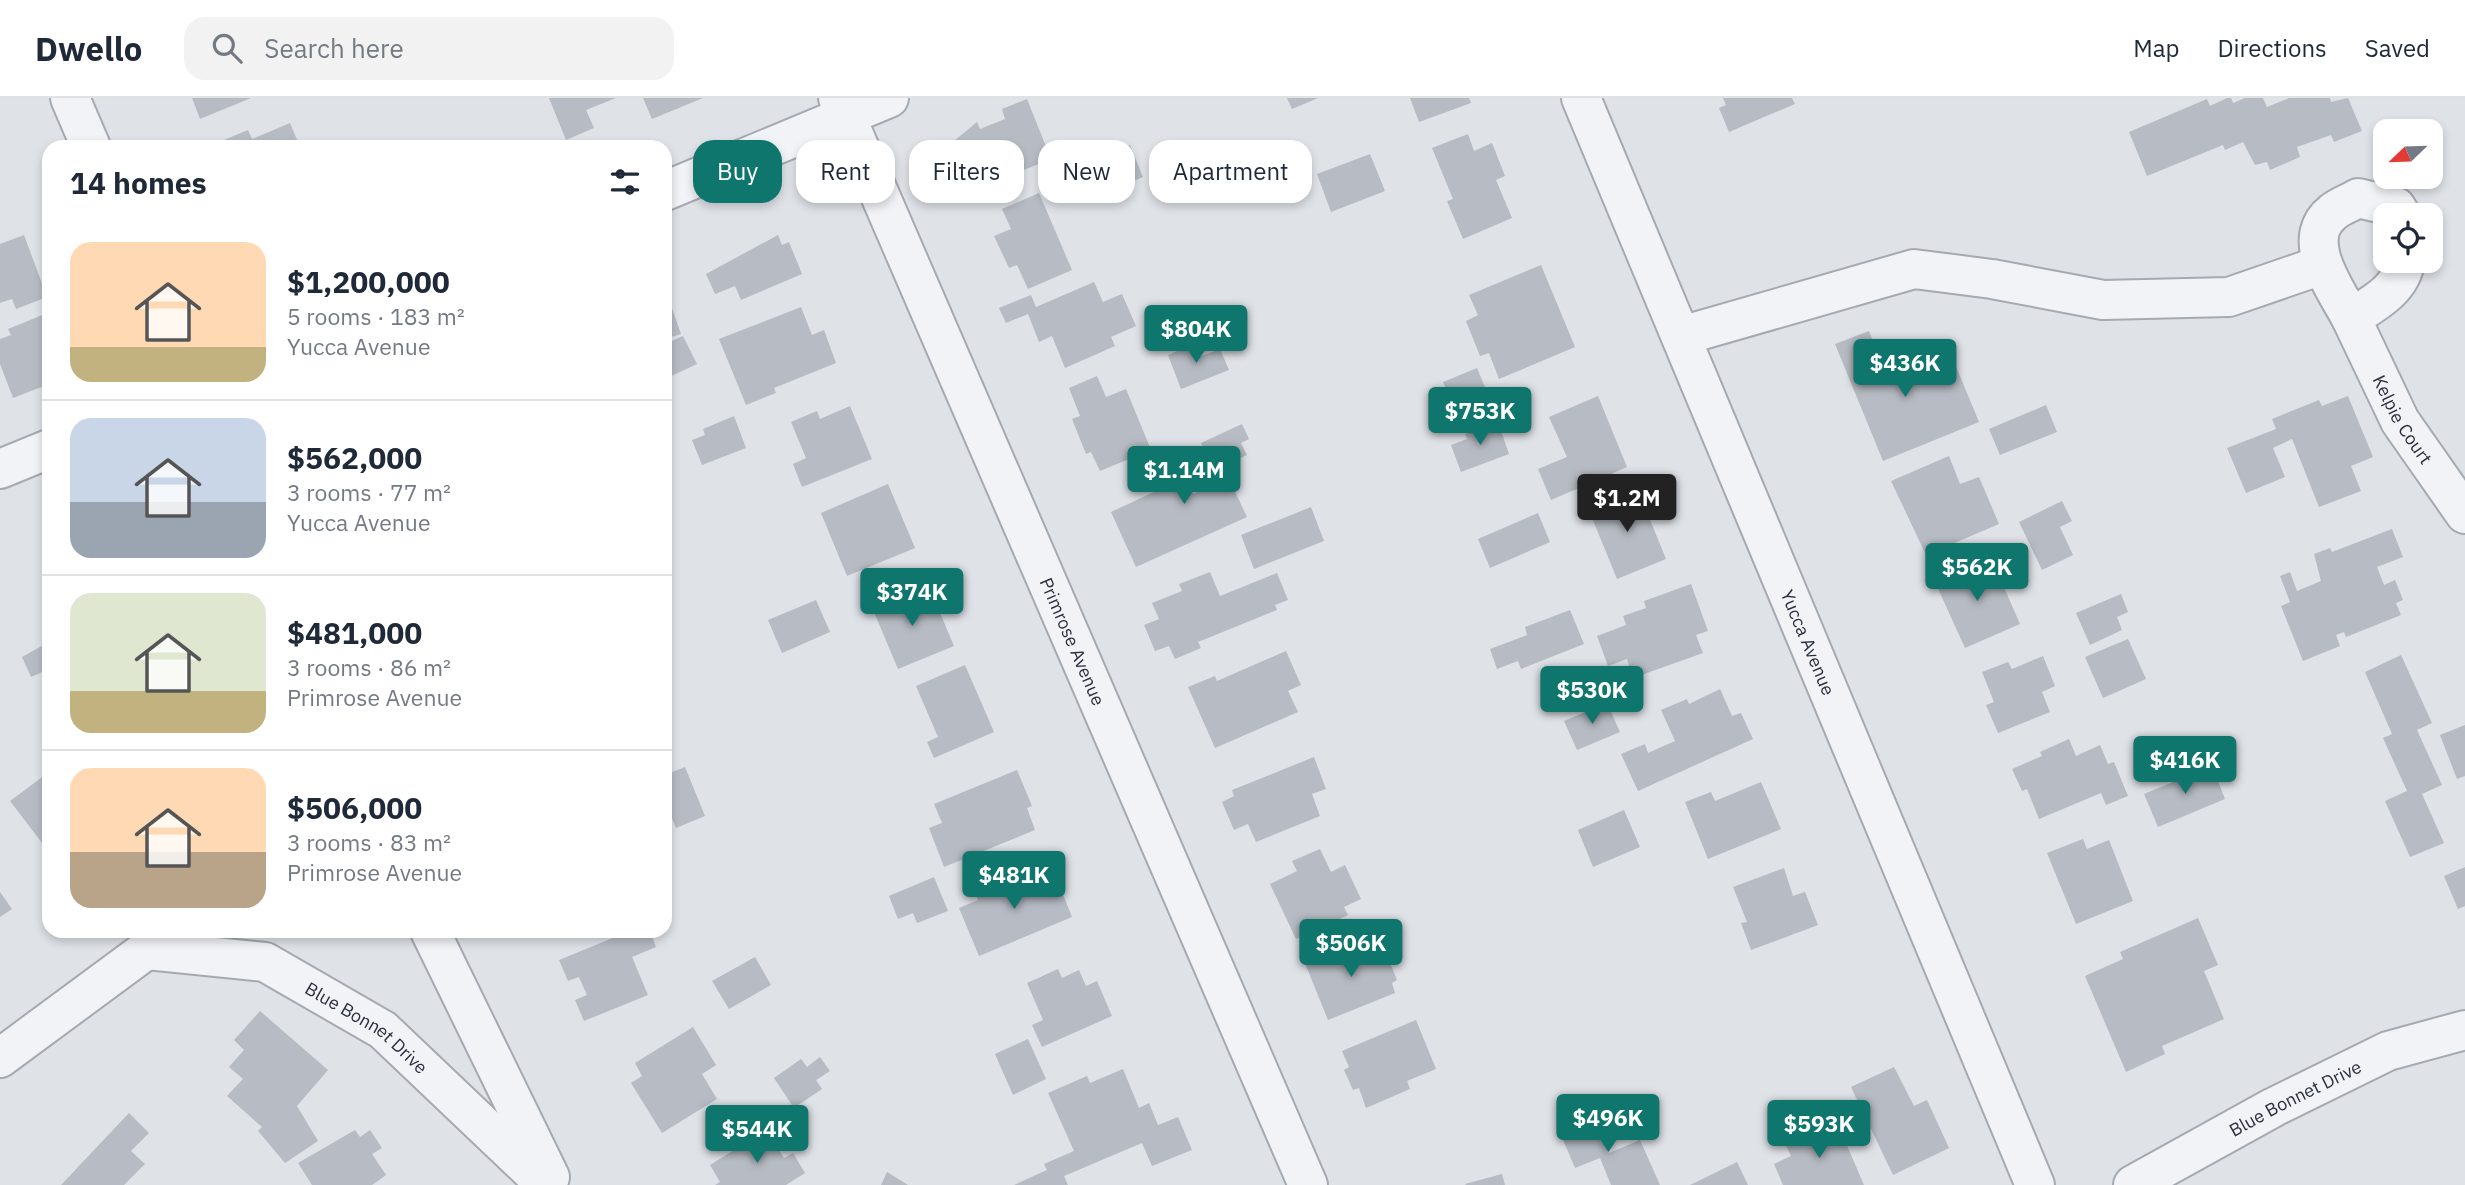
<!DOCTYPE html>
<meta charset="utf-8">
<style>
:root{--surface:#fff;--page:#f2f2f3;--text:#1f2937;--muted:#747a83;--line:#e0e1e3;--accent:#0f766e}
body{margin:0;font-family:"IBM Plex Sans",sans-serif;background:var(--page);color:var(--text);height:100vh;display:flex;flex-direction:column;font-size:26px;white-space:nowrap}
*{box-sizing:border-box;margin:0}
p{font-size:23px;color:var(--muted)}
.icon{flex:none;width:38px;height:38px;fill:none;stroke:currentColor;stroke-width:2;stroke-linecap:round;stroke-linejoin:round}
.map{position:relative;flex:1;overflow:hidden}
.side{position:absolute;left:42px;top:42px;width:630px;height:798px;display:flex;flex-direction:column;background:var(--surface);border-radius:21px;box-shadow:0 4px 10px #0003}
.side>*{flex:none}
.banner{position:absolute;left:693px;top:42px;width:665px;height:63px;display:flex;gap:14px}
.needle{width:46px;rotate:247deg}
.buttons{position:absolute;left:2373px;top:21px;display:grid;gap:14px}
.buttons a{display:grid;place-items:center;width:70px;height:70px;border-radius:14px;background:var(--surface);box-shadow:0 4px 10px #0003;font-size:35px}
.price{position:absolute;translate:-50% -60px;padding:0 16px;border-radius:7px;background:var(--accent);color:#fff;font-size:23px;line-height:46px;filter:drop-shadow(0 2px 4px #0008)}
.price::after{content:'';position:absolute;left:50%;top:42px;width:21px;height:16px;margin-left:-10px;background:inherit;clip-path:polygon(0 0,100% 0,50% 100%)}
.price.active{background:#222;color:#fff}
ul{padding:0;list-style:none}
li{display:flex;align-items:center;gap:21px;height:175px;padding:0 28px}
li+li{border-top:2px solid var(--line)}
li span{display:grid;place-items:center;flex:none;width:196px;height:140px;border-radius:21px;color:#555}
li>.icon{margin-inline-start:auto}
span .icon{width:84px;height:84px;fill:#fffc;stroke-width:1}
li b{font-size:30px}
h2{display:flex;justify-content:space-between;align-items:center;height:84px;padding:0 28px;font-size:30px}
.pill{padding:0 24px;border-radius:21px;background:var(--surface);box-shadow:0 4px 10px #0003;font-size:24px;line-height:63px}
.pill.active{background:var(--accent);color:#fff}
header{display:flex;align-items:center;gap:42px;box-sizing:border-box;height:98px;padding:0 35px;background:var(--surface);border-bottom:2px solid var(--line)}
header strong{font-size:33px}
nav{display:flex;gap:38px;margin-inline-start:auto;font-size:24px}
.search{width:490px;height:63px;background:var(--page);display:flex;align-items:center;gap:18px;box-sizing:border-box;padding:0 24px;border-radius:21px;color:var(--muted);font-size:26px}
.map>svg:first-child{display:block}
.building{fill:#b7bbc3}
.lines{fill:none;stroke-linecap:round;stroke-linejoin:round}
.minor-casing{stroke:#a5a9b1;stroke-width:42}
.tertiary-casing{stroke:#a5a9b1;stroke-width:42}
.minor{stroke:#f2f3f6;stroke-width:38}
.tertiary{stroke:#f2f3f6;stroke-width:38}
.labels{text-anchor:middle;dominant-baseline:central;stroke-width:5;stroke-linejoin:round;paint-order:stroke}
.street-label{font-size:18px;fill:#292f3d;stroke:#eef1f5}
</style>
<header>
<strong>Dwello</strong>
<div class="search"><svg class="icon" aria-label="search" viewBox="0 0 24 24"><circle cx="10" cy="10" r="6"/><path d="M15 15l6 6"/></svg>Search here</div>
<nav><a>Map</a><a>Directions</a><a>Saved</a></nav>
</header>
<div class="map">
<svg width="2465" height="1087" viewBox="0 0 2465 1087">
<rect width="100%" height="100%" fill="#dfe2e7"/>
<g class="building">
<path d="M192,0h59l-51,21z"/>
<path d="M549,0h67l-30,12 8,18 -28,12z"/>
<path d="M643,0h60l-51,21z"/>
<path d="M1287,0h31l-26,11z"/>
<path d="M1410,0h59l2,5 -52,19z"/>
<path d="M1723,0h69l3,6 -66,28 -10,-24 7,-3z"/>
<path d="M2227,0h4l2,5 12,-5h18l4,9 22,-9h41l1,4 17,-4 14,33 -28,11 -3,-7 -34,12 3,10 -30,13 -3,-8 -12,3 -12,-23 -18,8 -2,-5 -76,31 -18,-44 78,-33 3,7z"/>
<path d="M1027,1l24,60 -77,31 -20,-49 23,-19 3,7 25,-10 -3,-10z"/>
<path d="M290,25l10,24h-93l41,-17 4,9z"/>
<path d="M1468,36l6,17 18,-8 13,33 -9,4 16,38 -49,21 -16,-38 6,-2 -21,-51z"/>
<path d="M1130,47l13,32 -53,23 -14,-32z"/>
<path d="M1370,56l15,37 -54,21 -14,-38z"/>
<path d="M1039,95l33,77 -44,19 -11,-24 -8,3 -15,-32 17,-7 -9,-20z"/>
<path d="M24,137l23,62 -31,12 -4,-10 -12,4v-59z"/>
<path d="M778,137l4,10 7,-3 13,32 -61,26 -6,-14 -20,8 -9,-20z"/>
<path d="M1541,167l34,82 -76,32 -10,-26 -9,3 -14,-35 12,-6 -9,-20z"/>
<path d="M1094,184l9,20 19,-8 14,32 -25,11 4,9 -50,22 -13,-32 -13,6 -11,-28 -22,9 -7,-15 32,-13 5,12z"/>
<path d="M668,199l13,37 -16,5v-41z"/>
<path d="M801,209l11,28 12,-5 12,33 -62,25 2,5 -30,12 -27,-66z"/>
<path d="M45,216l4,9v61l-36,14 -13,-34v-25l11,-4 -3,-6z"/>
<path d="M1869,233l17,43 26,-11 7,16 36,-15 24,58 -96,39 -48,-117z"/>
<path d="M683,238l14,28 -32,15v-35z"/>
<path d="M1197,245l5,13 18,-7 9,21 -48,19 -13,-34z"/>
<path d="M1477,270l18,43 -34,14 -18,-43z"/>
<path d="M1097,278l9,21 20,-8 25,61 -51,21 -9,-19 -5,2 -14,-35 8,-3 -11,-28z"/>
<path d="M1598,298l29,71 -76,33 -13,-31 29,-12 -18,-40z"/>
<path d="M2348,298l25,61 -22,9 10,25 -42,16 -27,-68 -19,9 12,29 -39,16 -19,-45 49,-19 -4,-10 47,-19 3,6z"/>
<path d="M2046,307l11,27 -57,23 -11,-26z"/>
<path d="M850,308l22,53 -70,28 -9,-23 13,-6 -15,-36 26,-11 3,8z"/>
<path d="M734,318l12,32 -44,17 -10,-25 13,-5 -2,-6z"/>
<path d="M1498,324l11,32 -48,18 -10,-27 16,-6 -2,-5z"/>
<path d="M1242,326l7,15 -8,4 6,12 -24,11 24,51 -111,50 -25,-55 75,-35 7,17 26,-12 -18,-39z"/>
<path d="M1949,358l11,28 19,-7 20,47 -73,31 -35,-74z"/>
<path d="M888,386l27,64 -68,28 -26,-63z"/>
<path d="M1637,390l29,71 -49,20 -29,-71z"/>
<path d="M2062,403l10,20 -12,6 13,28 -31,15 -23,-48z"/>
<path d="M1311,409l13,34 -70,28 -13,-34z"/>
<path d="M1538,415l12,29 -60,26 -12,-29z"/>
<path d="M2392,431l11,28 -26,10 7,18 11,-5 8,20 -7,3 5,12 -55,22 -2,-5 -8,3 4,11 -37,15 -22,-55 9,-4 -10,-26 10,-4 7,19 24,-10 -7,-27 16,-6 2,4z"/>
<path d="M1980,459l7,17 9,-5 24,55 -55,24 -30,-66z"/>
<path d="M1210,474l10,24 57,-23 11,27 -13,5 2,5 -79,32 3,6 -26,11 -6,-13 -14,5 -11,-26 15,-6 -7,-16 30,-12 -3,-7z"/>
<path d="M1691,486l17,47 -12,4 7,18 -70,25 -6,-19 -19,7 -11,-30 29,-11 -3,-9 23,-8 -2,-7z"/>
<path d="M930,491l24,57 -56,23 -27,-64 25,-11 3,8z"/>
<path d="M2121,496l7,18 -11,5 5,13 -32,15 -14,-32z"/>
<path d="M816,502l14,32 -48,21 -14,-33z"/>
<path d="M1570,512l14,34 -63,25 -3,-8 -21,8 -7,-20 37,-14 -2,-8z"/>
<path d="M2128,541l18,40 -43,19 -18,-41z"/>
<path d="M49,544v27l-18,8 -9,-20z"/>
<path d="M1286,553l15,34 -13,6 10,21 -83,36 -27,-61 27,-11 2,5z"/>
<path d="M2401,557l31,68 -15,7 25,55 -20,9 22,49 -34,14 -25,-56 22,-10 -24,-53 9,-4 -27,-62z"/>
<path d="M2043,558l12,30 -13,6 8,20 -52,21 -12,-28 8,-3 -12,-30 26,-10 4,7z"/>
<path d="M965,567l29,67 -60,26 -7,-16 11,-5 -22,-51z"/>
<path d="M1720,591l12,27 9,-3 12,26 -115,52 -17,-37 24,-10 3,9 27,-12 -14,-31 26,-11 2,5z"/>
<path d="M1607,605l13,29 -43,18 -13,-29z"/>
<path d="M2465,627v51l-8,3 -17,-44z"/>
<path d="M2069,641l7,17 24,-11 8,19 6,-2 14,34 -22,9 -5,-12 -62,26 -12,-30 -5,2 -10,-22 30,-13 -2,-4z"/>
<path d="M1314,659l12,32 -14,5 8,22 -64,26 -8,-18 -14,6 -12,-28 12,-6 -2,-6z"/>
<path d="M2212,668l13,33 -67,28 -14,-33z"/>
<path d="M685,669l20,49 -29,12 -5,-12 -6,3v-44z"/>
<path d="M1017,672l15,36 -5,2 8,22 -91,37 -15,-39 13,-5 -8,-19z"/>
<path d="M49,674v80l-39,-51z"/>
<path d="M1761,684l20,47 -73,30 -23,-57 26,-10 4,9z"/>
<path d="M1624,712l16,37 -47,20 -15,-37z"/>
<path d="M2083,741l4,10 22,-9 24,61 -57,23 -29,-71z"/>
<path d="M1320,751l11,23 14,-7 16,34 -17,8 4,8 -52,24 -26,-55 27,-13 -5,-10z"/>
<path d="M1052,769l20,50 -93,39 -20,-48 19,-8 -4,-10 23,-10 4,8z"/>
<path d="M2465,769v39l-7,3 -14,-33z"/>
<path d="M1784,770l9,28 12,-4 13,33 -67,25 -10,-27 6,-1 -14,-35z"/>
<path d="M934,779l14,34 -31,12 -4,-10 -15,6 -9,-23z"/>
<path d="M0,794l12,17 -12,8z"/>
<path d="M2198,820l20,47 -14,6 20,48 -62,27 3,8 -39,18 -41,-96 38,-17 -3,-7z"/>
<path d="M630,833h20l6,16 -24,10 16,38 -64,26 -9,-21 12,-5 -8,-18 -11,4 -9,-21z"/>
<path d="M1382,845l15,37 -5,3 3,10 -67,27 -24,-59 25,-11 4,9z"/>
<path d="M755,859l16,28 -42,24 -17,-28z"/>
<path d="M1058,871l4,9 17,-8 7,16 11,-5 15,35 -70,31 -10,-22 11,-5 -16,-37z"/>
<path d="M260,913l68,59 -31,36 21,35 -33,22 -27,-32 4,-4 -35,-31 16,-17 -14,-12 15,-17 -10,-10z"/>
<path d="M1416,922l20,49 -29,12 3,8 -44,19 -7,-20 -6,2 -9,-20 5,-3 -7,-16z"/>
<path d="M693,929l23,38 -14,9 15,25 -55,34 -31,-50 11,-7 -7,-13z"/>
<path d="M1028,941l18,40 -33,16 -18,-41z"/>
<path d="M820,959l10,14 -14,9 6,9 -28,19 -20,-30 27,-19 6,8z"/>
<path d="M1894,969l20,39 13,-6 22,48 -56,27 -42,-88z"/>
<path d="M1123,971l16,39 10,-5 9,22 20,-8 14,33 -40,16 -10,-23 -78,33 4,9h-54l33,-15 -3,-6 30,-13 -26,-58 39,-17 3,7z"/>
<path d="M129,1015l20,20 -18,18 14,13 -21,21h-63z"/>
<path d="M1592,1016l17,39 31,-13 20,45h-49l-11,-27 -25,10 -17,-40z"/>
<path d="M1836,1022l28,65h-81l-9,-21 17,-8 -6,-13z"/>
<path d="M355,1032l5,7 10,-7 12,18 -10,6 14,21 -14,10h-60l-14,-22z"/>
<path d="M766,1032l18,28 9,-5 12,20 -19,12h-71l5,-3 -10,-17z"/>
<path d="M1737,1064l11,23h-58z"/>
<path d="M887,1074l21,13h-27z"/>
<path d="M1502,1076l3,11h-39l-1,-1z"/>
</g>
<g class="lines">
<defs>
<g id="minor">
<path d="M70,0l21,49"/>
<path id="s1" d="M838,0l470,1087"/>
<path d="M665,93l224,-93"/>
<path d="M2401,117l-5,-8 -38,-9c-8,5 -18,8 -25,14 -35,27 3,78 18,106 22,-14 51,-29 54,-57"/>
<path id="s2" d="M2351,220l49,103 65,93"/>
<path d="M1681,238l233,-67 78,10 111,21 126,-3 93,-32"/>
<path d="M0,371l49,-20"/>
<path d="M430,833l120,246"/>
<path id="s3" d="M147,852l118,12 118,68 163,155"/>
<path d="M0,960l168,-124"/>
<path id="s4" d="M2133,1087l141,-78 114,-56 77,-21"/>
</g>
<g id="tertiary">
<path id="s5" d="M1581,0l454,1087"/>
</g>
</defs>
<use href="#minor" class="minor-casing"/>
<use href="#tertiary" class="tertiary-casing"/>
<use href="#minor" class="minor"/>
<use href="#tertiary" class="tertiary"/>
</g>
<g class="labels">
<g class="street-label">
<text stroke="none"><textPath href="#s2" startOffset="114">Kelpie Court</textPath></text>
<text stroke="none"><textPath href="#s1" startOffset="592">Primrose Avenue</textPath></text>
<text stroke="none"><textPath href="#s5" startOffset="590">Yucca Avenue</textPath></text>
<text stroke="none"><textPath href="#s3" startOffset="240">Blue Bonnet Drive</textPath></text>
<text stroke="none"><textPath href="#s4" startOffset="184">Blue Bonnet Drive</textPath></text>
</g>
</g>
</svg>
<div class="buttons">
<a><svg class="needle" viewBox="-14 -14 28 28"><path d="M0-13l5 13h-10z" fill="#e53935"/><path d="M0 13l5-13h-10z" fill="#747a83"/></svg></a>
<a><svg class="icon" aria-label="locate" viewBox="0 0 24 24"><circle cx="12" cy="12" r="6"/><path d="M12 2v4M12 18v4M2 12h4M18 12h4"/></svg></a>
</div>
<b class="price" style="left:1196px;top:267px">$804K</b>
<b class="price" style="left:1905px;top:301px">$436K</b>
<b class="price" style="left:1480px;top:349px">$753K</b>
<b class="price" style="left:1184px;top:408px">$1.14M</b>
<b class="price active" style="left:1627px;top:436px">$1.2M</b>
<b class="price" style="left:1977px;top:505px">$562K</b>
<b class="price" style="left:912px;top:530px">$374K</b>
<b class="price" style="left:1592px;top:628px">$530K</b>
<b class="price" style="left:2185px;top:698px">$416K</b>
<b class="price" style="left:1014px;top:813px">$481K</b>
<b class="price" style="left:1351px;top:881px">$506K</b>
<b class="price" style="left:1608px;top:1056px">$496K</b>
<b class="price" style="left:1819px;top:1062px">$593K</b>
<b class="price" style="left:757px;top:1067px">$544K</b>
<div class="banner">
<a class="pill active">Buy</a>
<a class="pill">Rent</a>
<a class="pill">Filters</a>
<a class="pill">New</a>
<a class="pill">Apartment</a>
</div>
<section class="side">
<h2>14 homes<svg class="icon" aria-label="filters" viewBox="0 0 24 24"><path d="M4 7h16M4 17h16"/><circle cx="9" cy="7" r="2"/><circle cx="15" cy="17" r="2"/></svg></h2>
<ul>
<li><span style="background:linear-gradient(#ffd9b3 75%,#c2b280 0)"><svg class="icon" aria-label="home" viewBox="0 0 24 24"><path d="M3 11l9-7 9 7M6 9v11h12V9"/></svg></span><div><b>$1,200,000</b><p>5 rooms · 183 m²</p><p>Yucca Avenue</p></div></li>
<li><span style="background:linear-gradient(#c9d6e8 60%,#9aa5b1 0)"><svg class="icon" aria-label="home" viewBox="0 0 24 24"><path d="M3 11l9-7 9 7M6 9v11h12V9"/></svg></span><div><b>$562,000</b><p>3 rooms · 77 m²</p><p>Yucca Avenue</p></div></li>
<li><span style="background:linear-gradient(#dfe7d0 70%,#c2b280 0)"><svg class="icon" aria-label="home" viewBox="0 0 24 24"><path d="M3 11l9-7 9 7M6 9v11h12V9"/></svg></span><div><b>$481,000</b><p>3 rooms · 86 m²</p><p>Primrose Avenue</p></div></li>
<li><span style="background:linear-gradient(#ffd9b3 60%,#b9a48a 0)"><svg class="icon" aria-label="home" viewBox="0 0 24 24"><path d="M3 11l9-7 9 7M6 9v11h12V9"/></svg></span><div><b>$506,000</b><p>3 rooms · 83 m²</p><p>Primrose Avenue</p></div></li>
</ul>
</section>
</div>
